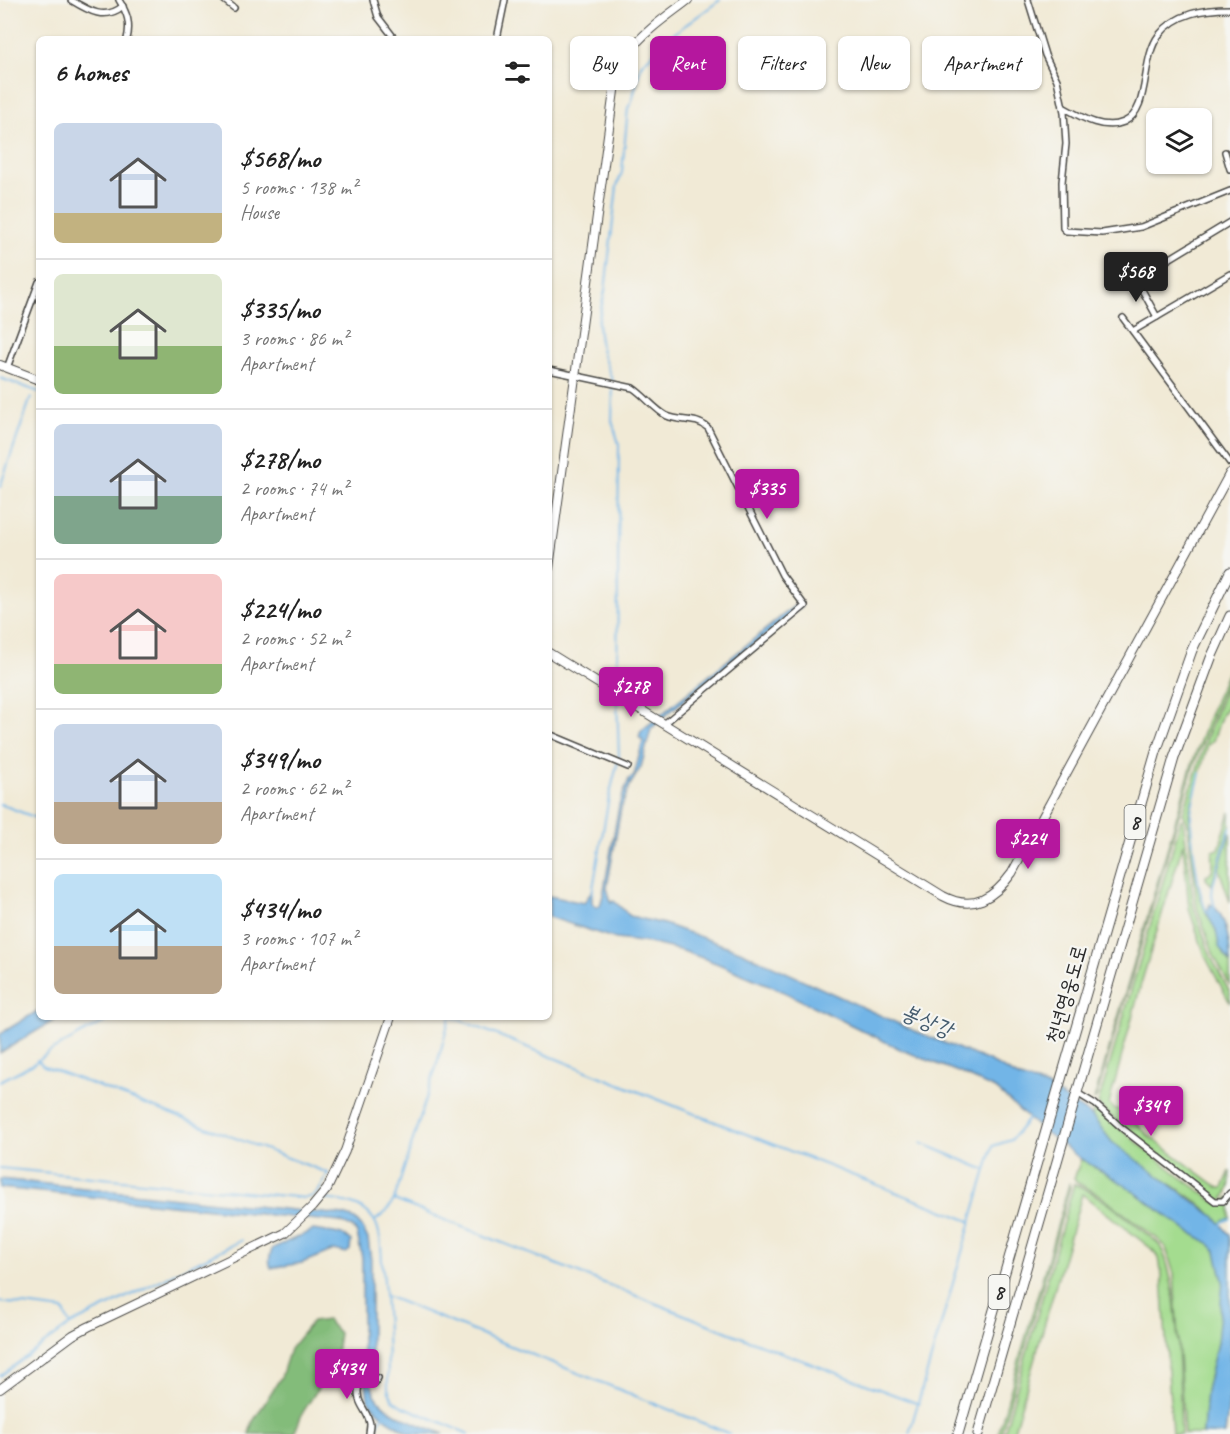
<!DOCTYPE html>
<meta charset="utf-8">
<style>
:root{--surface:#fff;--page:#f2f2f2;--text:#222;--muted:#767676;--line:#e0e0e0;--accent:#b5179e}
body{margin:0;font-family:Caveat,"Poor Story",sans-serif;background:var(--page);color:var(--text);height:100vh;display:flex;flex-direction:column;font-size:22px;white-space:nowrap}
*{box-sizing:border-box;margin:0}
p{font-size:20px;color:var(--muted)}
.icon{flex:none;width:33px;height:33px;fill:none;stroke:currentColor;stroke-width:2;stroke-linecap:round;stroke-linejoin:round}
.map{position:relative;flex:1;overflow:hidden}
.panel{position:absolute;left:36px;top:36px;width:516px;height:984px;display:flex;flex-direction:column;background:var(--surface);border-radius:9px;box-shadow:0 2px 4px #0004}
.panel>*{flex:none}
.banner{position:absolute;left:570px;top:36px;width:570px;height:54px;display:flex;gap:12px}
.controls{position:absolute;left:1146px;top:108px;display:grid;gap:12px}
.controls a{display:grid;place-items:center;width:66px;height:66px;border-radius:9px;background:var(--surface);box-shadow:0 2px 4px #0004;font-size:30px}
.price{position:absolute;translate:-50% -51px;padding:0 14px;border-radius:6px;background:var(--accent);color:#fff;font-size:20px;line-height:39px;filter:drop-shadow(0 2px 3px #0008)}
.price::after{content:'';position:absolute;left:50%;top:36px;width:18px;height:14px;margin-left:-9px;background:inherit;clip-path:polygon(0 0,100% 0,50% 100%)}
.price.current{background:#222;color:#fff}
ul{padding:0;list-style:none}
li{display:flex;align-items:center;gap:18px;height:150px;padding:0 18px}
li+li{border-top:2px solid var(--line)}
li span{display:grid;place-items:center;flex:none;width:168px;height:120px;border-radius:9px;color:#555}
li>.icon{margin-inline-start:auto}
span .icon{width:72px;height:72px;fill:#fffc;stroke-width:1}
li b{font-size:26px}
h2{display:flex;justify-content:space-between;align-items:center;height:72px;padding:0 18px;font-size:26px}
.chip{padding:0 21px;border-radius:9px;background:var(--surface);box-shadow:0 2px 4px #0004;font-size:21px;line-height:54px}
.chip.current{background:var(--accent);color:#fff}
.map>svg:first-child{display:block}
.green{fill:#a4dc8f;stroke:#68845d;stroke-width:1.5}
.forest{fill:#83bc7a;stroke:#577452;stroke-width:1.5}
.water{fill:#72b5e7;stroke:#4e7089;stroke-width:1.5}
.lines{fill:none;stroke-linecap:round;stroke-linejoin:round}
.stream{stroke:#72b5e7;stroke-width:2}
.street-casing{stroke:#494845;stroke-width:8}
.secondary-casing{stroke:#494845;stroke-width:10}
.primary-casing{stroke:#494845;stroke-width:10}
.highway-casing{stroke:#494845;stroke-width:11}
.street{stroke:#fff;stroke-width:5}
.secondary{stroke:#fff;stroke-width:8}
.primary{stroke:#fff;stroke-width:8}
.highway{stroke:#fff;stroke-width:9}
.labels{text-anchor:middle;dominant-baseline:central;stroke-width:4.5;stroke-linejoin:round;paint-order:stroke}
.shield{fill:#f6f6f2;stroke:#686867;stroke-width:1.5}
.shield-label{font-size:20px;font-weight:bold;fill:#2b2b2b}
.street-label{font-size:21px;fill:#2b2b2b;stroke:#f6f6f2}
.water-label{font-size:22px;font-style:italic;fill:#445b6d;stroke:#f6f6f2}
</style>
<div class="map">
<svg width="1230" height="1434" viewBox="0 0 1230 1434">
<rect width="100%" height="100%" fill="#f6f6f2"/>
<filter id="ink" filterUnits="userSpaceOnUse"><feTurbulence type="fractalNoise" baseFrequency=".0167" numOctaves="2"/><feDisplacementMap in="SourceGraphic" scale="12" xChannelSelector="R" yChannelSelector="G"/><feConvolveMatrix kernelMatrix="1 2 1 2 8 2 1 2 1" color-interpolation-filters="sRGB"/></filter>
<filter id="wash" filterUnits="userSpaceOnUse"><feTurbulence type="fractalNoise" baseFrequency=".008" numOctaves="4" result="noise"/><feDisplacementMap in="SourceGraphic" scale="24" xChannelSelector="R" yChannelSelector="G"/><feGaussianBlur stdDeviation="1.35" result="paint"/><feColorMatrix in="noise" values="0 0 0 0 0 0 0 0 0 0 0 0 0 0 0 0 0 1.4 0 .05"/><feComposite in="paint" operator="in"/></filter>
<g filter="url(#wash)">
<rect width="100%" height="100%" fill="#f1ead6"/>
<g class="green">
<path d="M1230,664v6l-37,97 -97,331 -2,2 97,-333 17,-49z"/>
<path d="M1230,676l-2,30 -6,8 -9,27 -5,3 -19,69 7,65 5,22 5,13 8,12 10,29 6,8v24l-16,-30 -17,-48 -9,-83 -5,-12 24,-76z"/>
<path d="M1230,812v13l-18,60 -6,-6v-4c11,-4 5,-15 7,-24l6,-2z"/>
<path d="M1183,819l11,89 17,49 19,36v10l-24,-45 -17,-49 -6,-65 -42,140 -32,120 4,4 12,4 24,24 70,52h4l7,-17c0,13 0,24 -10,31l-96,-74 -26,-24 83,-284z"/>
<path d="M1230,832v70l-11,-33z"/>
<path d="M1094,1108l84,67 37,27 7,2 8,-7v21l-8,3 -1,3c-29,-34 -78,-51 -109,-82 -7,-8 -13,-17 -20,-26z"/>
<path d="M1081,1159l44,26 61,45 23,13 7,8 7,30 -1,27 -5,35 -11,48 -3,43h-19l-10,-160 -8,-26 -7,-8 -61,-46 -22,-12 -2,-3z"/>
<path d="M1069,1184l1,3 -69,247h-3z"/>
<path d="M1074,1184c27,10 60,40 83,58 24,28 22,151 24,192h-9l-10,-158 -3,-18 -6,-8 -71,-56 -69,240h-9z"/>
</g>
<path class="forest" d="M327,1320l12,13 -4,29 -32,50 -9,22h-45l3,-11 29,-46 9,-28 22,-27z"/>
<g class="water">
<path d="M798,603l4,3 -135,108 -16,15 -10,38 -11,18 -9,23 -14,80 4,14 3,-1 16,15 34,8 76,27 170,78 79,32 31,17 28,9 44,29 20,26 103,75 15,18v159l-5,40h-22l3,-43 11,-48 6,-62 -7,-30 -7,-8 -23,-13 -61,-45 -44,-26 -49,-37 -35,-32 -39,-18 -56,-22 -124,-61 -62,-26 -33,-12 -34,-8 -33,-4 -67,-22v-21l35,7 8,-12v12l4,4 4,-1 3,-11 16,-90 10,-26 5,-4 9,-34 -4,-4 2,-6z"/>
<path d="M1210,904c17,9 20,41 20,58l-11,-15 -3,-17 -7,-12 -2,-6z"/>
<path d="M39,1010v7h21l-60,36v-19z"/>
<path d="M0,1179l293,31 51,5 11,4 7,8 6,12 3,21v106l-2,2c1,9 2,20 7,28 11,19 48,30 68,38h-34l-28,-18 -14,-16 -6,-54v-88l-5,-25 -5,-6 -12,-5 -340,-34z"/>
<path d="M313,1230l21,3 11,3 6,5 -1,9 -4,3 -12,-3 -32,13 -31,5c-3,-7 -2,-13 2,-20z"/>
</g>
<g class="lines">
<g class="stream">
<path d="M0,378l39,14"/>
<path d="M0,487l31,-90"/>
<path d="M617,694l2,-250 -7,-23 1,-39 -11,-29 -3,-18 -1,-13 7,-31 12,-105 5,-14 6,-64 4,-7 9,-36 28,-28 51,-37"/>
<path d="M1200,773c-3,14 -8,29 -9,42 0,20 7,81 16,97"/>
<path d="M0,804l39,15"/>
<path d="M592,894l17,-97 10,-40 -2,-58"/>
<path d="M1215,909l-3,-14 1,-10 17,-57"/>
<path d="M452,1017l230,92 288,112"/>
<path d="M0,1081l33,-17 16,-12 30,-17 35,-18"/>
<path d="M921,1143l65,27"/>
<path d="M0,1168l305,30c14,-1 17,-13 23,-25l-284,-107 -7,-6"/>
<path d="M321,1199c18,1 43,4 53,21 7,11 7,28 8,41 5,43 6,84 6,128l5,11 9,6 67,28"/>
<path d="M394,1200l349,138 176,66"/>
<path d="M376,1220l10,-8 8,-12 43,-136 13,-47"/>
<path d="M1221,1226l1,-4 8,-3"/>
<path d="M386,1296l344,138"/>
<path d="M0,1302l63,8 7,15"/>
<path d="M0,1376l70,-51 172,-85"/>
<path d="M375,1434l1,-7 8,-12"/>
<path d="M909,1434l84,-288 18,-6 18,-22"/>
</g>
</g>
</g>
<g filter="url(#ink)">
<g class="lines">
<defs>
<g id="street">
<path d="M71,0c18,11 34,21 52,6"/>
<path d="M119,0c8,13 12,23 8,39"/>
<path d="M224,0l10,8"/>
<path d="M373,0l5,17 17,22"/>
<path d="M1028,0l17,55 12,25 7,32 2,32 -4,38 1,46 3,3 36,2 39,-6 89,-36"/>
<path d="M497,39l8,-39"/>
<path d="M1063,107c18,10 40,24 61,15 27,-12 16,-62 35,-87 17,-22 45,-26 71,-26"/>
<path d="M1225,152l5,17"/>
<path d="M1157,317l-21,-38 94,-57"/>
<path d="M1123,318l107,145"/>
<path d="M1133,331l97,-57"/>
<path d="M7,368l32,-86"/>
<path d="M549,370l84,18c12,8 22,22 34,28 14,6 29,1 41,12l74,147 23,31 -141,118"/>
<path d="M549,734l79,33"/>
<path d="M1077,1093l18,11 28,25 92,72h8l7,-8"/>
<path d="M369,1434c0,-3 1,-7 1,-10 -2,-14 -16,-21 -11,-39l16,-2 3,-5"/>
</g>
<path id="secondary" d="M549,653l394,243c30,16 51,2 69,-23l218,-400"/>
<g id="primary">
<path d="M0,365l39,15"/>
<path d="M549,568l65,-477c4,-13 8,-28 16,-40 13,-19 40,-37 58,-51"/>
<path d="M0,1389l73,-54 15,-8 197,-94 27,-26 15,-18 18,-38 46,-134"/>
</g>
<g id="highway">
<path d="M958,1434l198,-682 36,-102 38,-78"/>
<path d="M978,1434l196,-676 37,-100 19,-42"/>
</g>
</defs>
<use href="#street" class="street-casing"/>
<use href="#secondary" class="secondary-casing"/>
<use href="#primary" class="primary-casing"/>
<use href="#highway" class="highway-casing"/>
<use href="#street" class="street"/>
<use href="#secondary" class="secondary"/>
<use href="#primary" class="primary"/>
<use href="#highway" class="highway"/>
</g>
</g>
<g class="labels">
<g class="shield">
<rect x="1124.5" y="805" width="21" height="34" rx="4.5"/>
<rect x="988.5" y="1275" width="21" height="34" rx="4.5"/>
</g>
<g class="shield-label">
<text x="1135" y="822">8</text>
<text x="999" y="1292">8</text>
</g>
<g class="street-label">
<text transform="translate(1066 994) rotate(-74)">청년영웅도로</text>
</g>
<g class="water-label">
<text transform="translate(927 1021) rotate(23)">봉상강</text>
</g>
</g>
</svg>
<div class="controls">
<a><svg class="icon" aria-label="layers" viewBox="0 0 24 24"><path d="M12 4l9 5-9 5-9-5zM3 14l9 5 9-5"/></svg></a>
</div>
<b class="price current" style="left:1136px;top:303px">$568</b>
<b class="price" style="left:767px;top:520px">$335</b>
<b class="price" style="left:631px;top:718px">$278</b>
<b class="price" style="left:1028px;top:870px">$224</b>
<b class="price" style="left:1151px;top:1137px">$349</b>
<b class="price" style="left:347px;top:1400px">$434</b>
<div class="banner">
<a class="chip">Buy</a>
<a class="chip current">Rent</a>
<a class="chip">Filters</a>
<a class="chip">New</a>
<a class="chip">Apartment</a>
</div>
<section class="panel">
<h2>6 homes<svg class="icon" aria-label="filters" viewBox="0 0 24 24"><path d="M4 7h16M4 17h16"/><circle cx="9" cy="7" r="2"/><circle cx="15" cy="17" r="2"/></svg></h2>
<ul>
<li><span style="background:linear-gradient(#c9d6e8 75%,#c2b280 0)"><svg class="icon" aria-label="home" viewBox="0 0 24 24"><path d="M3 11l9-7 9 7M6 9v11h12V9"/></svg></span><div><b>$568/mo</b><p>5 rooms · 138 m²</p><p>House</p></div></li>
<li><span style="background:linear-gradient(#dfe7d0 60%,#8fb573 0)"><svg class="icon" aria-label="home" viewBox="0 0 24 24"><path d="M3 11l9-7 9 7M6 9v11h12V9"/></svg></span><div><b>$335/mo</b><p>3 rooms · 86 m²</p><p>Apartment</p></div></li>
<li><span style="background:linear-gradient(#c9d6e8 60%,#7fa58c 0)"><svg class="icon" aria-label="home" viewBox="0 0 24 24"><path d="M3 11l9-7 9 7M6 9v11h12V9"/></svg></span><div><b>$278/mo</b><p>2 rooms · 74 m²</p><p>Apartment</p></div></li>
<li><span style="background:linear-gradient(#f6c9c9 75%,#8fb573 0)"><svg class="icon" aria-label="home" viewBox="0 0 24 24"><path d="M3 11l9-7 9 7M6 9v11h12V9"/></svg></span><div><b>$224/mo</b><p>2 rooms · 52 m²</p><p>Apartment</p></div></li>
<li><span style="background:linear-gradient(#c9d6e8 65%,#b9a48a 0)"><svg class="icon" aria-label="home" viewBox="0 0 24 24"><path d="M3 11l9-7 9 7M6 9v11h12V9"/></svg></span><div><b>$349/mo</b><p>2 rooms · 62 m²</p><p>Apartment</p></div></li>
<li><span style="background:linear-gradient(#bfe0f5 60%,#b9a48a 0)"><svg class="icon" aria-label="home" viewBox="0 0 24 24"><path d="M3 11l9-7 9 7M6 9v11h12V9"/></svg></span><div><b>$434/mo</b><p>3 rooms · 107 m²</p><p>Apartment</p></div></li>
</ul>
</section>
</div>
